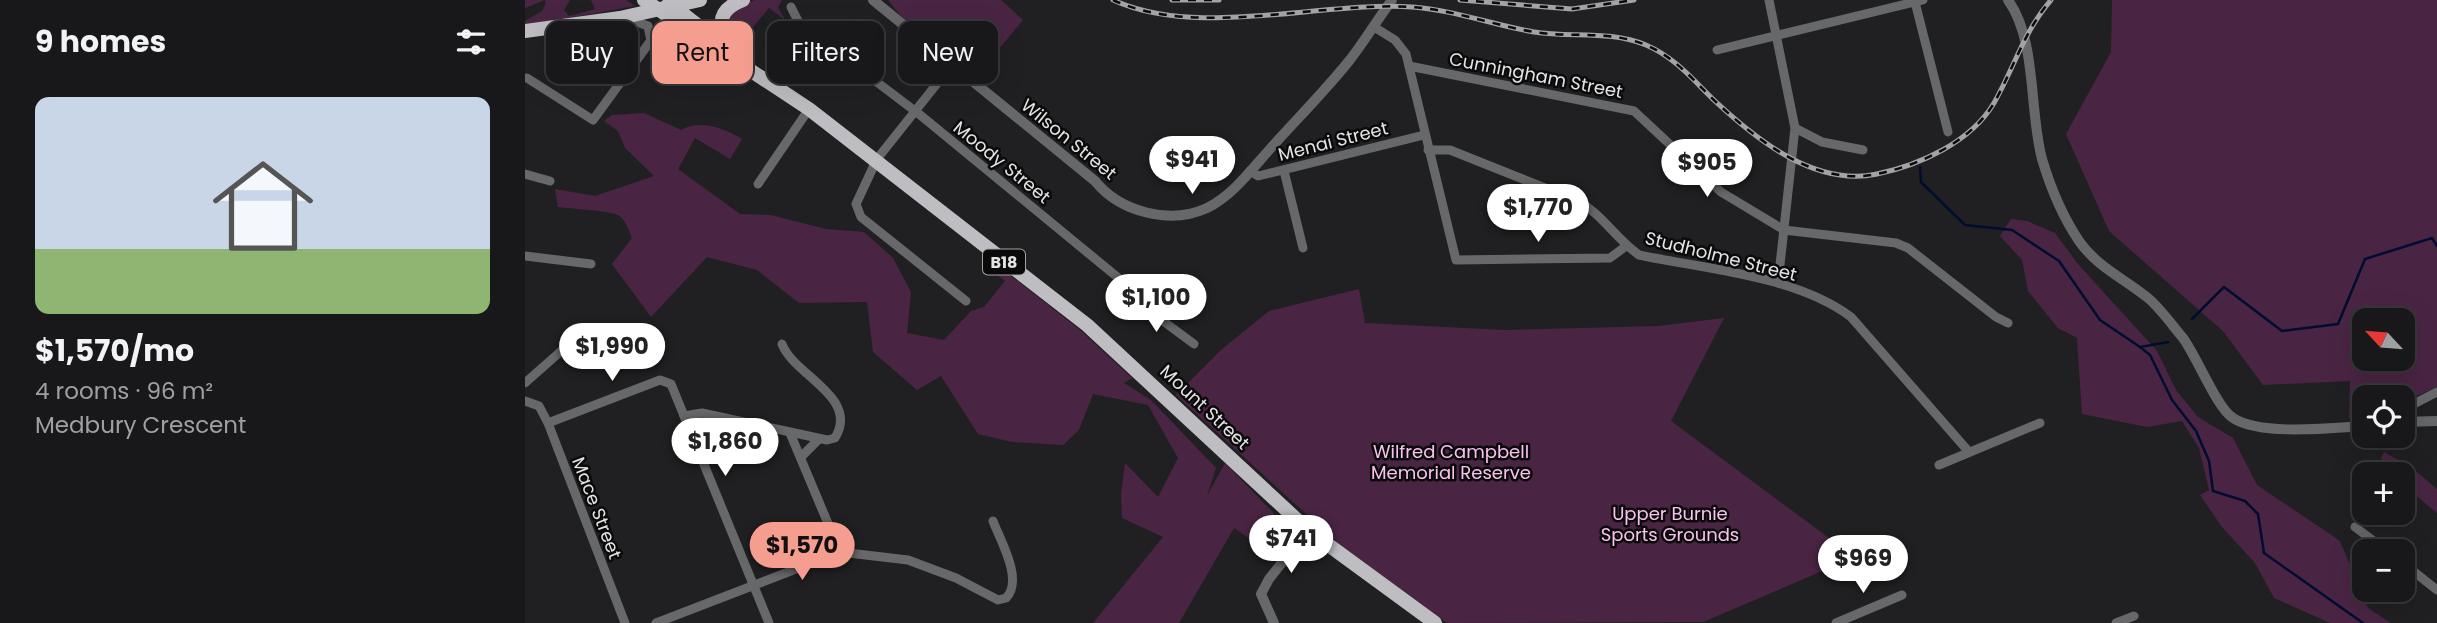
<!DOCTYPE html>
<meta charset="utf-8">
<style>
:root{--surface:#18181a;--page:#252527;--text:#f1f3f6;--muted:#9fa0a2;--line:#363739;--accent:#f59d8e}
body{margin:0;font-family:Poppins,sans-serif;background:var(--page);color:var(--text);height:100vh;display:flex;flex-direction:column;font-size:26px;white-space:nowrap}
*{box-sizing:border-box;margin:0}
p{font-size:23px;color:var(--muted)}
.icon{flex:none;width:38px;height:38px;fill:none;stroke:currentColor;stroke-width:2;stroke-linecap:round;stroke-linejoin:round}
.map{position:relative;flex:1;overflow:hidden}
.side{display:flex;flex-direction:column;background:var(--surface);width:525px}
.side>*{flex:none}
.guide{position:absolute;left:21px;top:21px;width:665px;height:63px;display:flex;gap:14px}
.needle{width:46px;rotate:296deg}
.buttons{position:absolute;left:1827px;top:308px;display:grid;gap:14px}
.buttons a{display:grid;place-items:center;width:63px;height:63px;border-radius:14px;background:var(--surface);box-shadow:0 7px 28px #0002,0 0 0 2px var(--line);font-size:35px}
.price{position:absolute;translate:-50% -60px;padding:0 16px;border-radius:24px;background:#fff;color:#222;font-size:23px;line-height:46px;filter:drop-shadow(0 2px 4px #0008)}
.price::after{content:'';position:absolute;left:50%;top:42px;width:21px;height:16px;margin-left:-10px;background:inherit;clip-path:polygon(0 0,100% 0,50% 100%)}
.price.on{background:var(--accent);color:#111}
ul{padding:0;list-style:none}
li{display:grid;align-content:center;gap:14px;height:371px;padding:0 35px}
li span{display:grid;place-items:center;height:217px;border-radius:14px;color:#555}
li>.icon{margin-inline-start:auto}
span .icon{width:126px;height:126px;fill:#fffc;stroke-width:1}
li b{font-size:30px}
h2{display:flex;justify-content:space-between;align-items:center;height:84px;padding:0 35px;font-size:30px}
.pill{padding:0 24px;border-radius:14px;background:var(--surface);box-shadow:0 7px 28px #0002,0 0 0 2px var(--line);font-size:24px;line-height:63px}
.pill.on{background:var(--accent);color:#111}
main{display:flex;flex:1;min-height:0}
.map>svg:first-child{display:block}
.green{fill:#492543;fill-rule:evenodd}
.lines{fill:none;stroke-linecap:round;stroke-linejoin:round}
.stream{stroke:#000d30;stroke-width:2.5}
.minor{stroke:#676869;stroke-width:9}
.tertiary{stroke:#676869;stroke-width:10}
.trunk{stroke:#bebec2;stroke-width:14}
.rail-casing{stroke:#a3a3a5;stroke-width:5}
.rail{stroke:#0a0a0b;stroke-width:2.5;stroke-dasharray:8;stroke-linecap:butt}
.labels{text-anchor:middle;dominant-baseline:central;stroke-width:5;stroke-linejoin:round;paint-order:stroke}
.shield{fill:#0a0a0b;stroke:#a3a3a4;stroke-width:2}
.shield-label{font-size:16px;font-weight:bold;fill:#e4e4e6}
.street-label{font-size:18px;fill:#e4e4e6;stroke:#0a0a0b}
.park-label{font-size:18px;fill:#f9c2ee;stroke:#0a0a0b}
</style>
<main>
<section class="side">
<h2>9 homes<svg class="icon" aria-label="filters" viewBox="0 0 24 24"><path d="M4 7h16M4 17h16"/><circle cx="9" cy="7" r="2"/><circle cx="15" cy="17" r="2"/></svg></h2>
<ul>
<li><span style="background:linear-gradient(#c9d6e8 70%,#8fb573 0)"><svg class="icon" aria-label="home" viewBox="0 0 24 24"><path d="M3 11l9-7 9 7M6 9v11h12V9"/></svg></span><div><b>$1,570/mo</b><p>4 rooms · 96 m²</p><p>Medbury Crescent</p></div></li>
</ul>
</section>
<div class="map">
<svg width="1912" height="623" viewBox="0 0 1912 623">
<rect width="100%" height="100%" fill="#202022"/>
<g class="green">
<path d="M0,0h45l-6,10 5,6 26,-7 -4,-9h35l9,6 -110,20v-5l17,-10 4,-8 -1,-3 -20,8z"/>
<path d="M230,0h27l-4,7 7,13 -16,-12 -27,32 -13,-11v-17l6,-6z"/>
<path d="M363,0h113l22,20 -48,58 -74,-62z"/>
<path d="M1587,0h325v387l-34,15v-5h-39v21h-15l1,-37 -87,4 -40,-54 -114,-100 -43,-97 45,-82zM1839,320h39v39h-39z"/>
<path d="M119,113l37,17c19,-11 43,-2 61,9l-12,20 -35,-21 -17,31 62,45 31,1 55,14 38,3 29,26 18,34 -4,41 37,7 27,-29 13,-4 21,-26 -18,-14 5,-6 88,69 52,48 -8,5 27,17 65,68 -9,28 18,-33 63,65 2,8 -14,21 -42,-29 -55,95h-86l70,-86 -41,-19 -1,-24 4,-31 33,34 20,-39 -30,-53 -55,-11 -14,36 -16,15 -51,-3 -34,-8 -37,-58 -24,14 -44,-38 -6,-50 -68,1 -42,-33 -50,-13 -56,60 -39,-53 20,-26c-3,-7 -6,-16 -11,-21 -6,-7 -51,-8 -63,-10l-3,-18 40,7 59,-20 -29,-28 -7,-17 -14,-10 8,-6z"/>
<path d="M1486,219l16,2 28,12 23,31 79,87 19,39 22,27 35,21 24,47 83,56 28,67 23,15h-61l-56,-25 -19,-35 -33,-36 -22,-32 9,-5 -10,-42 -17,-27 -35,6 -65,-13 -5,-76 -19,-10 -30,-37 -6,-31 -22,-24z"/>
<path d="M834,289l6,34 139,7 154,-4 66,-8 -53,103 158,117 17,23 -143,61 -256,1 -109,-80 -162,-148 45,-45 48,-39z"/>
<path d="M1859,452l27,15 26,22v24l-34,-28v-11h-15l-11,-6z"/>
</g>
<g class="lines">
<g class="stream">
<path d="M1395,167l1,15 44,43 47,5 47,31 41,59 40,27 28,-5"/>
<path d="M1667,319l32,-32 58,44 56,-7 27,-65 67,-21 5,8"/>
<path d="M1615,347l10,8 22,45 24,31 13,30 4,30 32,10 13,13 6,39 99,70"/>
</g>
<g class="minor">
<path d="M1244,0l26,128 -17,155"/>
<path d="M1390,2l33,130"/>
<path d="M266,7l8,16 120,91 225,185 15,19 35,26"/>
<path d="M104,19l19,7 3,15"/>
<path d="M849,27l21,13 11,14 50,206 154,-2 16,-12"/>
<path d="M1192,50l206,-50"/>
<path d="M884,66l225,45 87,81 63,38 112,13 12,5 88,69 12,6"/>
<path d="M2,78l66,42 75,-103"/>
<path d="M1270,128l27,14 41,8"/>
<path d="M903,150h22l128,51c25,14 38,38 61,54 67,14 158,21 212,62l118,135"/>
<path d="M356,154l70,-88"/>
<path d="M351,161l-20,43 5,13 105,84"/>
<path d="M725,171l8,5 166,-41"/>
<path d="M759,171l19,77"/>
<path d="M0,174l25,7"/>
<path d="M233,184l51,-75"/>
<path d="M0,256l66,8"/>
<path d="M0,383l52,-46"/>
<path d="M0,401l14,5 9,17 77,200"/>
<path d="M1878,413l3,-5 31,-16"/>
<path d="M159,416l18,-3 125,27 8,-2c25,-41 -41,-62 -53,-94"/>
<path d="M23,423l112,-43 11,4 98,239"/>
<path d="M265,433l50,119"/>
<path d="M277,456l17,-17"/>
<path d="M1414,465l101,-42"/>
<path d="M1830,527l32,24"/>
<path d="M1878,563l34,27"/>
<path d="M131,623l184,-71 68,8 48,18 42,22 8,-2c18,-18 -6,-58 -13,-77"/>
<path d="M1311,623l66,-28"/>
<path d="M1591,623l18,-7"/>
</g>
<g class="tertiary">
<path d="M348,0l222,181c25,31 75,44 112,27 26,-13 44,-38 63,-59 26,-29 54,-57 79,-88 15,-19 28,-41 43,-61"/>
<path d="M1483,0c29,40 21,111 34,159 8,27 21,58 37,82 18,26 46,38 69,57 13,11 24,27 35,40 14,19 34,70 50,80 28,18 98,10 131,8"/>
<path d="M1878,422l34,-1"/>
<path d="M749,623l-13,-29 8,-15 39,-49"/>
</g>
<g class="trunk">
<path d="M119,0l165,109 278,216 221,205 127,93"/>
<path d="M144,3l45,35"/>
<path d="M0,31l95,-13 80,-18"/>
<path d="M216,59c-17,-22 -34,-45 2,-59"/>
</g>
<defs>
<g id="rail">
<path d="M588,0c85,39 207,1 299,7 42,3 81,18 122,25 37,6 76,-2 112,13 30,13 47,35 70,57 42,39 100,85 161,72 43,-9 94,-32 117,-71 20,-35 30,-72 57,-103"/>
<path d="M647,0h47"/>
<path d="M935,0l112,9 62,-9"/>
</g>
</defs>
<use href="#rail" class="rail-casing"/>
<use href="#rail" class="rail"/>
</g>
<g class="labels">
<rect class="shield" x="458" y="249.5" width="42" height="25" rx="5"/>
<g class="shield-label">
<text x="479" y="262">B18</text>
</g>
<g class="street-label">
<text transform="translate(1011 75) rotate(11)">Cunningham Street</text>
<text transform="translate(544 139) rotate(39)">Wilson Street</text>
<text transform="translate(808 141) rotate(-14)">Menai Street</text>
<text transform="translate(477 162) rotate(39)">Moody Street</text>
<text transform="translate(1196 256) rotate(14)">Studholme Street</text>
<text transform="translate(680 407) rotate(43)">Mount Street</text>
<text transform="translate(72 508) rotate(69)">Mace Street</text>
</g>
<g class="park-label">
<text x="926" y="451">Wilfred Campbell<tspan x="926" dy="21">Memorial Reserve</tspan></text>
<text x="1145" y="513">Upper Burnie<tspan x="1145" dy="21">Sports Grounds</tspan></text>
</g>
</g>
</svg>
<div class="buttons">
<a><svg class="needle" viewBox="-14 -14 28 28"><path d="M0-13l5 13h-10z" fill="#e53935"/><path d="M0 13l5-13h-10z" fill="#9fa0a2"/></svg></a>
<a><svg class="icon" aria-label="locate" viewBox="0 0 24 24"><circle cx="12" cy="12" r="6"/><path d="M12 2v4M12 18v4M2 12h4M18 12h4"/></svg></a>
<a>+</a>
<a>−</a>
</div>
<b class="price" style="left:667px;top:196px">$941</b>
<b class="price" style="left:1182px;top:199px">$905</b>
<b class="price" style="left:1013px;top:244px">$1,770</b>
<b class="price" style="left:631px;top:334px">$1,100</b>
<b class="price" style="left:87px;top:383px">$1,990</b>
<b class="price" style="left:200px;top:478px">$1,860</b>
<b class="price" style="left:766px;top:575px">$741</b>
<b class="price on" style="left:277px;top:582px">$1,570</b>
<b class="price" style="left:1338px;top:595px">$969</b>
<div class="guide">
<a class="pill">Buy</a>
<a class="pill on">Rent</a>
<a class="pill">Filters</a>
<a class="pill">New</a>
</div>
</div>
</main>
